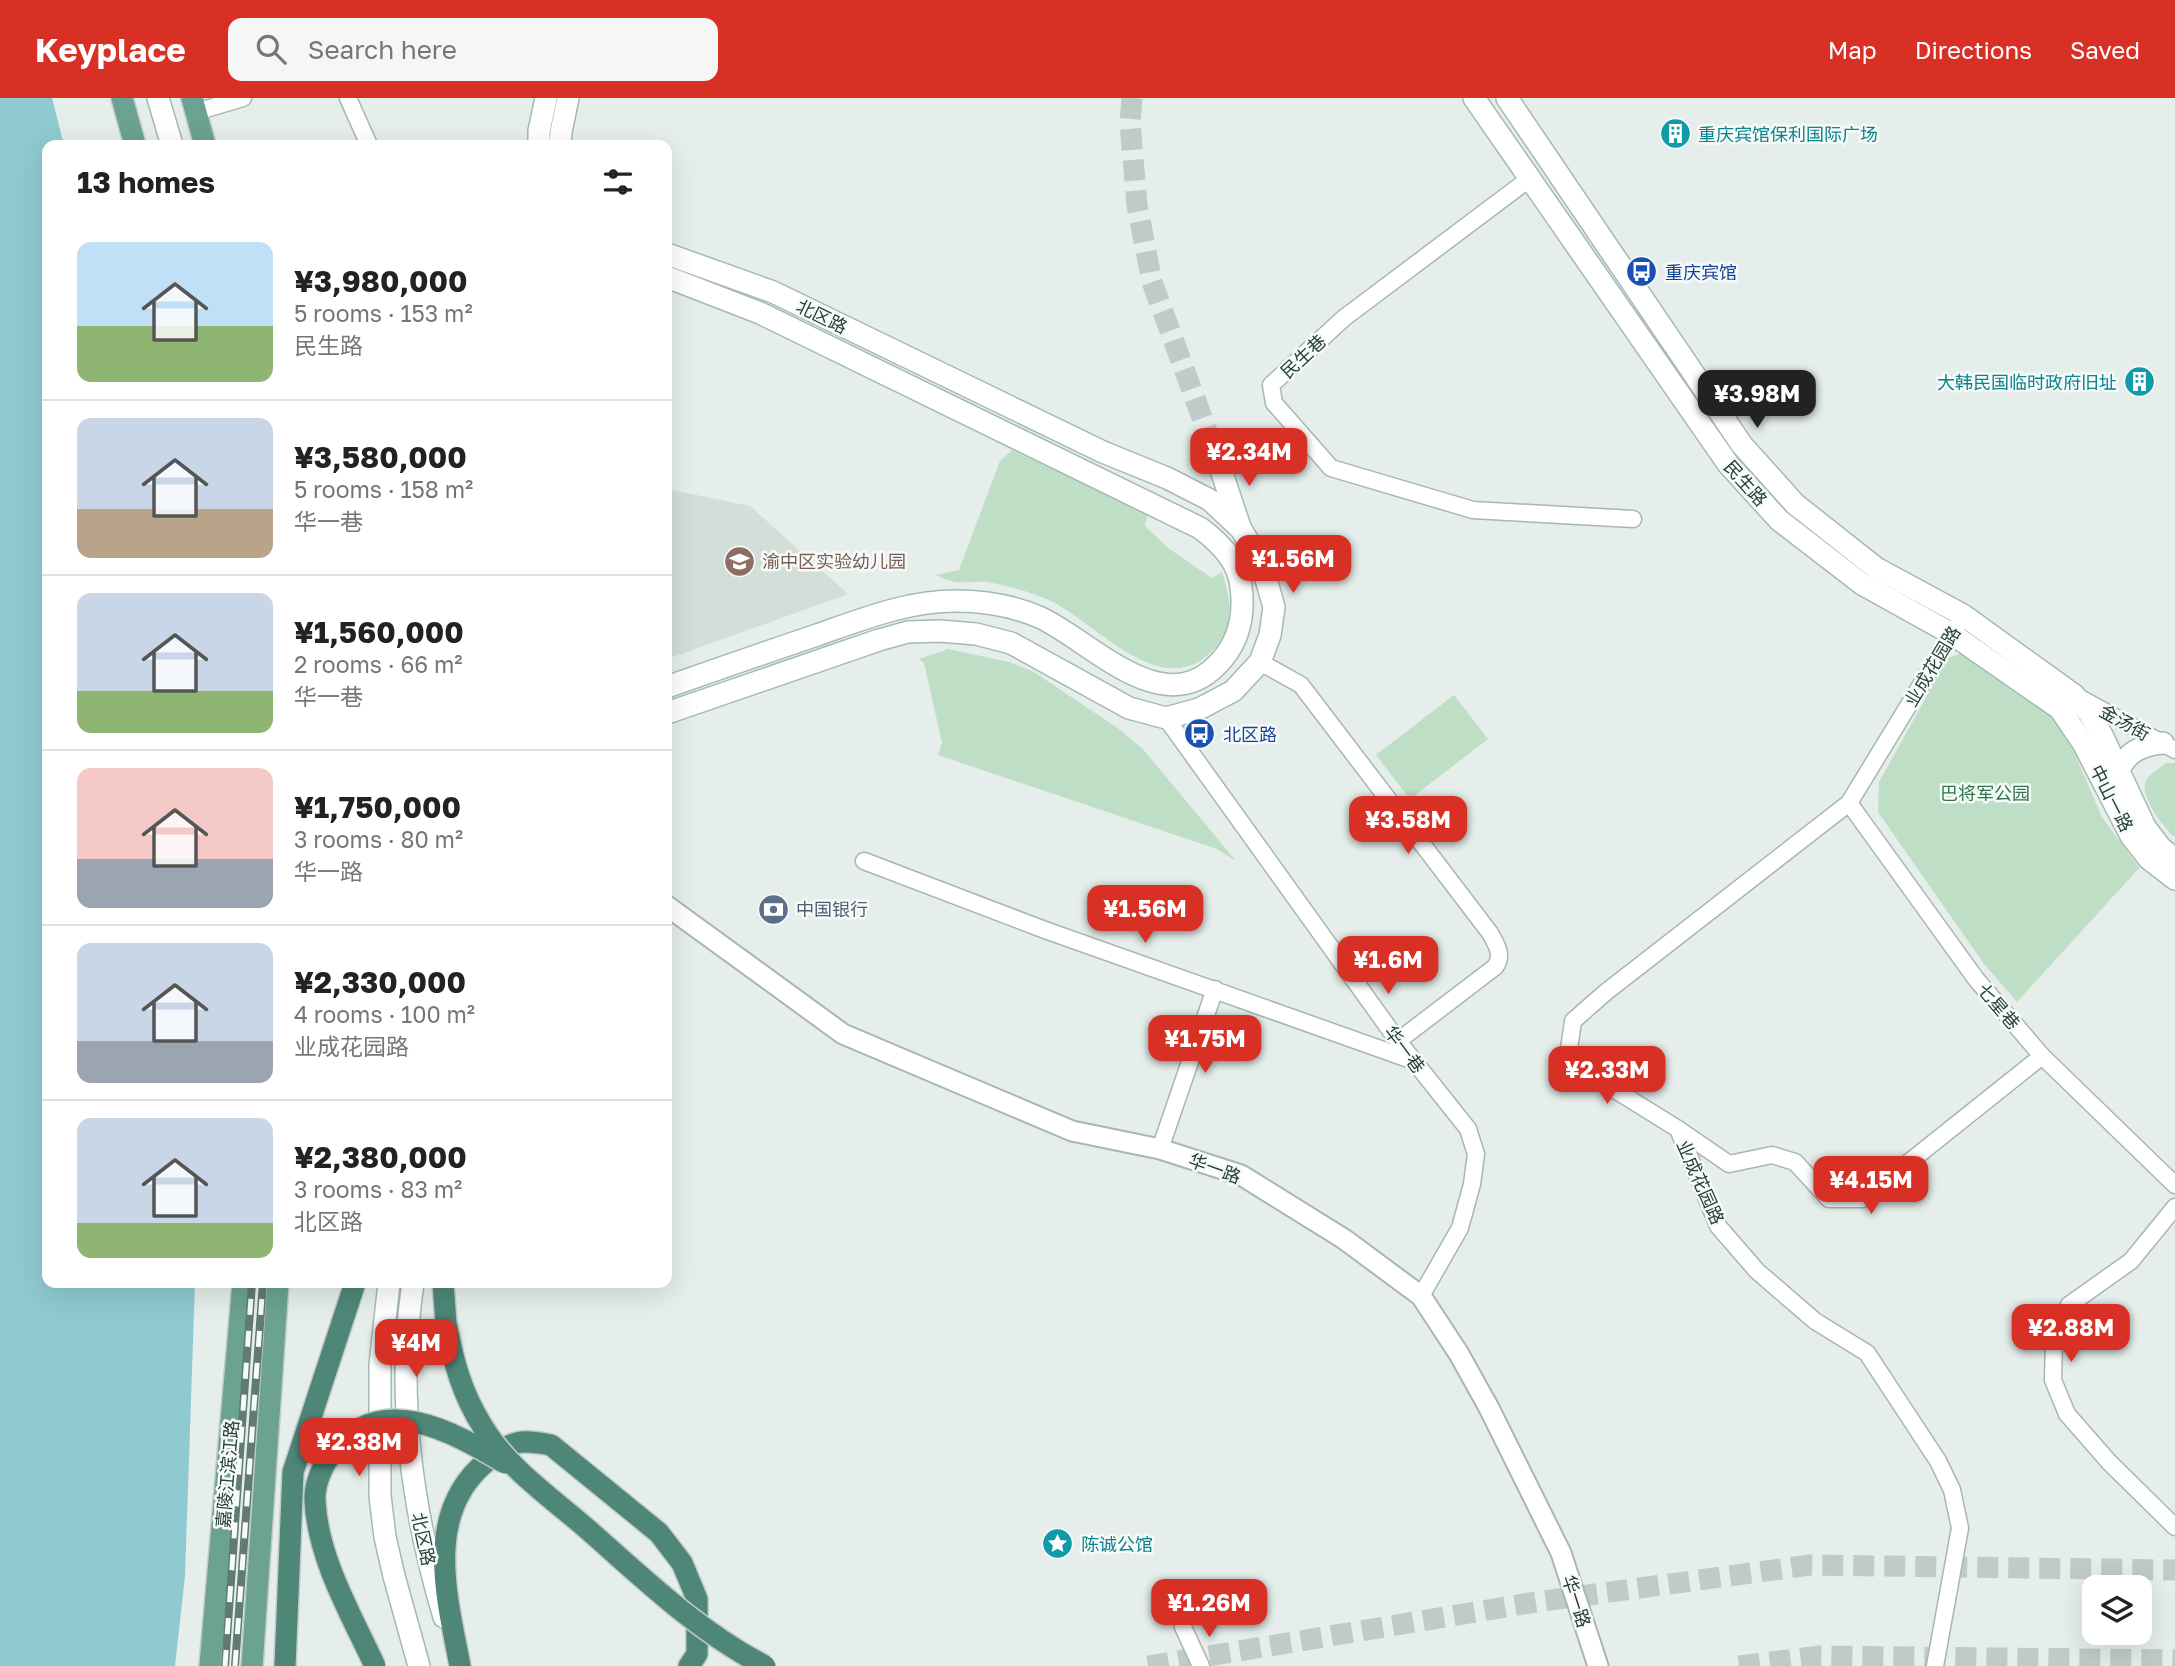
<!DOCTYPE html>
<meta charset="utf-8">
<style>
:root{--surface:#fff;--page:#f6f6f6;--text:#222;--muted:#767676;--line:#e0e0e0;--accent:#d93025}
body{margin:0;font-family:"Golos Text","Noto Sans SC",sans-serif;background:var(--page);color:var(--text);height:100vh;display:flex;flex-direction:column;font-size:26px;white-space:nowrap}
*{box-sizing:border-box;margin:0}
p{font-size:23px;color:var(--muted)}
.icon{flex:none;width:38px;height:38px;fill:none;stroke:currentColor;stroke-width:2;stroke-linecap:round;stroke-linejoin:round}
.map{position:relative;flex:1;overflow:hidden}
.drawer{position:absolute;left:42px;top:42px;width:630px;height:1148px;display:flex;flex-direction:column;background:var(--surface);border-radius:14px;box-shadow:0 7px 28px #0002}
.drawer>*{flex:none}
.tools{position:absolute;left:2082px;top:1477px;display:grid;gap:14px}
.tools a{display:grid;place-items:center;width:70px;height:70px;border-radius:14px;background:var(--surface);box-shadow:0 7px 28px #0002;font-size:35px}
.price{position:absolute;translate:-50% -60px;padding:0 16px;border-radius:14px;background:var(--accent);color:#fff;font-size:23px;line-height:46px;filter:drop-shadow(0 2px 4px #0008)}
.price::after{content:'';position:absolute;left:50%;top:42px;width:21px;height:16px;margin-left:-10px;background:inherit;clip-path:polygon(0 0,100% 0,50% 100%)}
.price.selected{background:#222;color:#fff}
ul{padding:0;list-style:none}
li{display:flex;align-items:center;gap:21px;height:175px;padding:0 35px}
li+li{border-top:2px solid var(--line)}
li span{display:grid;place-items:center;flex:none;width:196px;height:140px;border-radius:14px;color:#555}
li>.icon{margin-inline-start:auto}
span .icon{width:84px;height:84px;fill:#fffc;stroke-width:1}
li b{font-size:30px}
h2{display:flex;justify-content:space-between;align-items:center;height:84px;padding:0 35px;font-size:30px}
header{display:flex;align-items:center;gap:42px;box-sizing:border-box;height:98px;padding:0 35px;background:var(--accent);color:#fff}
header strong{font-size:33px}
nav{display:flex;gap:38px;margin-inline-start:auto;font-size:24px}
.search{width:490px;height:63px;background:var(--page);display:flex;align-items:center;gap:18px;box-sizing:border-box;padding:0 24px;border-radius:14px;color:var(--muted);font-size:26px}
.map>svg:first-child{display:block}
.built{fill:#d4ded9}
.green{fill:#bfdec6}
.water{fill:#8fcad1}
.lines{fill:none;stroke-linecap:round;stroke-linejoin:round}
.secondary-tunnel{stroke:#bfcbc6;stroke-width:21;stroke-dasharray:21 10;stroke-linecap:butt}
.trunk-tunnel{stroke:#bfcbc6;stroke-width:21;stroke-dasharray:21 10;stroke-linecap:butt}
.minor-casing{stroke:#a8b6b1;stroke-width:19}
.tertiary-casing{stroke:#a8b6b1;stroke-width:23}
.secondary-casing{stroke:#a4bab1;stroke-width:24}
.primary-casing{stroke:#c2cac7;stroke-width:24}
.trunk-casing{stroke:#c2cac7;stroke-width:24}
.minor{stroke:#fff;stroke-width:16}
.tertiary{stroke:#fff;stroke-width:19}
.secondary{stroke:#fff;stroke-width:21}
.primary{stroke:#6ba292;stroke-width:21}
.trunk{stroke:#4e8778;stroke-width:21}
.rail-casing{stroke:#5f7b72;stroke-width:8}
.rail{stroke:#f6faf8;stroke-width:5;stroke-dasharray:16;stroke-linecap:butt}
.trunk-bridge-casing{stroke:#c2cac7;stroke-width:24;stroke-linecap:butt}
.trunk-bridge{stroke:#4e8778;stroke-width:21}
.labels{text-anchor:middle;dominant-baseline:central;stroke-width:5;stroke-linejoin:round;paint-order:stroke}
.culture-label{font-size:18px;fill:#0d838f;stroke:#f6faf8;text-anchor:start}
.transit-label{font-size:18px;fill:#164399;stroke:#f6faf8;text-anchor:start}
.street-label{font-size:18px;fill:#254037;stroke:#f6faf8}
.education-label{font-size:18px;fill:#785e54;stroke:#f6faf8;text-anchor:start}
.park-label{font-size:18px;fill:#2f7648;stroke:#f6faf8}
.service-label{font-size:18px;fill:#4e5e75;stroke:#f6faf8;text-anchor:start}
</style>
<header>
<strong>Keyplace</strong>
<div class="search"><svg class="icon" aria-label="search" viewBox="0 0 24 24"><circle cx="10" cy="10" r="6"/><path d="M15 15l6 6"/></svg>Search here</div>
<nav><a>Map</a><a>Directions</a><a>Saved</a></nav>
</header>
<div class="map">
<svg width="2175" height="1568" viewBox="0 0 2175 1568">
<rect width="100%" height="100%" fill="#e5eeea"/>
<path class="built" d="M667,391l83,17 98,88 -181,65z"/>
<g class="green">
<path d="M1012,352l136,64 -3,12 23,22 44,30 10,-6c9,31 15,54 -10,79 -53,54 -119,-34 -168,-53 -15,-6 -35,-12 -52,-15 -24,-4 -31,5 -56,-8l23,-5 41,-109z"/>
<path d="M948,551l61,13 25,10 85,57 23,19 94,113 -19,-12 -279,-94 4,-12 -18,-80 -5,-4z"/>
<path d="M1962,555l85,56 21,29 34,79 37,51 -122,134 -33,-38 -106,-152 1,-30 69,-124z"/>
<path d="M1454,597l34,44 -78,60 -34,-44z"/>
<path d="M2166,665h9v74c-11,-8 -34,-40 -30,-54 4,-9 14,-15 21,-20z"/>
</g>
<path class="water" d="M0,0h52l12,47h-17v1138h148l-10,293 -10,90h-175z"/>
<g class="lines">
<path class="secondary-tunnel" d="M1132,0l-2,25 7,82 15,77 66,179"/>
<g class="trunk-tunnel">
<path d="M1148,1568l388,-64 274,-37 365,5"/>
<path d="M1739,1568l81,-10 355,4"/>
</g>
<defs>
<g id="minor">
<path d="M348,0l21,47"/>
<path d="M196,14l47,-14"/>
<path d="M1529,81l-185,139 -73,67 3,18 57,65 142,42 160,9"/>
<path d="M1260,564l41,23 189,248c6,11 14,22 5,34l-97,74"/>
<path d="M2082,601l93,51"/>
<path d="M1166,620l232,323 70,88 8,25 -4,30 -12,44 -39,68"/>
<path d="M1849,705l127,176 66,77 133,129"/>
<path d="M864,763l181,69 369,131"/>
<path d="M1678,1031l51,35 43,-9 23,7 34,37h34l179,-143"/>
<path d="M1160,1051l55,-160"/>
<path d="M2175,1109l-44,54 -62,44 -15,35 -1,40 14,34 42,48 66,65"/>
<path d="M1183,1529l18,39"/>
<path d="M1935,1568l25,-138 -8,-38 -14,-29 -71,-108 -52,-32 -58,-50 -39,-45 -40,-97 -87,-54 -22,-26 4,-28 33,-29 243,-189 108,-177"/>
</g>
<path id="tertiary" d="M667,808l176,128 229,97 88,18 81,26 103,64 77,57 38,58 30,54 72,145 37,113"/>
<g id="secondary">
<path d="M158,0l14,47"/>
<path d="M1474,0l254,366 51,56 83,64 90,50 108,75 23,34 48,93 18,23 26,20"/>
<path d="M1507,0l235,347 53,59 81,64 87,47 111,80 15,18 13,22 43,92 16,21 14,11"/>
<path d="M539,47v-14l7,-33"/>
<path d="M560,47l1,-13 7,-34"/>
<path d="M667,156l106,38 330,160 64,26 43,22 31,29 21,36 12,42 -4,28 -10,27 -27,29 -34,18 -33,9 -37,-10 -118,-65 -35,-9 -36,-3 -32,1 -29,8 -212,73"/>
<path d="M667,179l93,36 440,215c19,14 39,34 41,59 4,30 -2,56 -24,78 -56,57 -128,-26 -178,-48 -26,-11 -55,-16 -83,-16 -49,0 -93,18 -139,34 -50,17 -100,34 -150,52"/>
<path d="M1218,363l22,66"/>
<path d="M2115,684c6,-26 22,-37 48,-39"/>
<path d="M389,1185l-9,82v131l5,41 9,39 25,90"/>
<path d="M413,1185c-17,112 -1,227 31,334"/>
</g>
<g id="primary">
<path d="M122,0l13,47"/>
<path d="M192,0l13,47"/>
<path d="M210,1568l33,-383"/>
<path d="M252,1568l26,-383"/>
</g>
<g id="trunk">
<path d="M443,1185l3,40"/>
<path d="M285,1568l8,-194 62,-189"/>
<path d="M460,1568c-13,-69 -37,-153 27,-205 26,-21 32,-22 64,-16l108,88 23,30 15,36v55l-8,12"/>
</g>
</defs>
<use href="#minor" class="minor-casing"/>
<use href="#tertiary" class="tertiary-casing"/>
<use href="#secondary" class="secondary-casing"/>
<use href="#primary" class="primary-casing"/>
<use href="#trunk" class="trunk-casing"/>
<use href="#minor" class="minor"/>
<use href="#tertiary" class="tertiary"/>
<use href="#secondary" class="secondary"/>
<use href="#primary" class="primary"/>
<use href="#trunk" class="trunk"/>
<defs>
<g id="rail">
<path d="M225,1568l27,-383"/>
<path d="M235,1568l28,-383"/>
</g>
</defs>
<use href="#rail" class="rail-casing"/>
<use href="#rail" class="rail"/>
<defs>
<g id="trunk-bridge">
<path d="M446,1225c8,40 15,69 37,104 24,40 67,70 102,100 57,50 112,104 180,139"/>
<path d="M375,1568c-24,-52 -57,-107 -60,-165 -1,-17 8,-37 18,-49 48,-62 120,-20 172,11"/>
</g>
</defs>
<use href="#trunk-bridge" class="trunk-bridge-casing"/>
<use href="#trunk-bridge" class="trunk-bridge"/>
</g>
<defs>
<symbol id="building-disc" viewBox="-11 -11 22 22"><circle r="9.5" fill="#0f9aa8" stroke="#f6faf8"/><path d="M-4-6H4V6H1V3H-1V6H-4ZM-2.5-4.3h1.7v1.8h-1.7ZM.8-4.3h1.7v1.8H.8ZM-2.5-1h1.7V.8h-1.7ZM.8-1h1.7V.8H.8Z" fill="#fff"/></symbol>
<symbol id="bus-disc" viewBox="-11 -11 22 22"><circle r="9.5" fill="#1a4fb4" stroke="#f6faf8"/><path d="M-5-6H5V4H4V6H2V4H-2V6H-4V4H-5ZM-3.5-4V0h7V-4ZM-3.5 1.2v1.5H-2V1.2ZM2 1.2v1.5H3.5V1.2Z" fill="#fff"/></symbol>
<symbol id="school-disc" viewBox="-11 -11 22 22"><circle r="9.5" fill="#8d6e63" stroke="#f6faf8"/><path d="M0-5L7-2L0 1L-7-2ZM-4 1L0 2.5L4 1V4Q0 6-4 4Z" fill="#fff"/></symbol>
<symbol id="bank-disc" viewBox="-11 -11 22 22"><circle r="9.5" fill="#5c6f8a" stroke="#f6faf8"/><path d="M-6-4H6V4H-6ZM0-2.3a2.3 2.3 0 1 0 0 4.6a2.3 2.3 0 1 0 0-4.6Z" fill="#fff"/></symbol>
<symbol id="sight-disc" viewBox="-11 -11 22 22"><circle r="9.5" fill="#0f9aa8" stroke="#f6faf8"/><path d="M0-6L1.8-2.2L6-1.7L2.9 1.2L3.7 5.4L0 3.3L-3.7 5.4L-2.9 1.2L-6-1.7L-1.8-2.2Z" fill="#fff"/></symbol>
</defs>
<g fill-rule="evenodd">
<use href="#building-disc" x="1658" y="18" width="35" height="35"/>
<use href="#bus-disc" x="1624" y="156" width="35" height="35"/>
<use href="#building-disc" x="2122" y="266" width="35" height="35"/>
<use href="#school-disc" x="722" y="446" width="35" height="35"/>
<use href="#bus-disc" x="1182" y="618" width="35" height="35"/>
<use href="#bank-disc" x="756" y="794" width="35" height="35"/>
<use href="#sight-disc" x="1040" y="1428" width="35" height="35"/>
</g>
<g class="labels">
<g class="culture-label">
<text x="1698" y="36">重庆宾馆保利国际广场</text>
<text x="2117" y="284" text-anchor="end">大韩民国临时政府旧址</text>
<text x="1081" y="1446">陈诚公馆</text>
</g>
<g class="transit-label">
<text x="1665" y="174">重庆宾馆</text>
<text x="1223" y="636">北区路</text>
</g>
<g class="street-label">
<text transform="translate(822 218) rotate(26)">北区路</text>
<text transform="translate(1303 258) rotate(-43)">民生巷</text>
<text transform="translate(1746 385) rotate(48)">民生路</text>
<text transform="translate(1932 568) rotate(-59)">业成花园路</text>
<text transform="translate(2125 624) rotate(29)">金汤街</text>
<text transform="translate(2112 700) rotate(63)">中山一路</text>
<text transform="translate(1999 908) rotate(49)">七星巷</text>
<text transform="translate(1405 951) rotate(53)">华一巷</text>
<text transform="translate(1215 1070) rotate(20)">华一路</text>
<text transform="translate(1701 1084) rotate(66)">业成花园路</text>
<text transform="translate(227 1376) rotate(-85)">嘉陵江滨江路</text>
<text transform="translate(424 1441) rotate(78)">北区路</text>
<text transform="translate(1577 1503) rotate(72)">华一路</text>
</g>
<g class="education-label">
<text x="762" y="463">渝中区实验幼儿园</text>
</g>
<g class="park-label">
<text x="1985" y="695">巴将军公园</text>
</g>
<g class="service-label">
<text x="796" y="811">中国银行</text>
</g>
</g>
</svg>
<div class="tools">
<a><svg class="icon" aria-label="layers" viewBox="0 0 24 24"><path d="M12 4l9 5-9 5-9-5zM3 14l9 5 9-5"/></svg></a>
</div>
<b class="price selected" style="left:1757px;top:332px">¥3.98M</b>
<b class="price" style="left:1249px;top:390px">¥2.34M</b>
<b class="price" style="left:1293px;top:497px">¥1.56M</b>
<b class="price" style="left:1408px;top:758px">¥3.58M</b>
<b class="price" style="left:1145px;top:847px">¥1.56M</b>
<b class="price" style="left:1388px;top:898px">¥1.6M</b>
<b class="price" style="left:1205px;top:977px">¥1.75M</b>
<b class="price" style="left:1607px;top:1008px">¥2.33M</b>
<b class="price" style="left:1871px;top:1118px">¥4.15M</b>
<b class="price" style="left:2071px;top:1266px">¥2.88M</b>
<b class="price" style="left:416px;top:1281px">¥4M</b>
<b class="price" style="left:359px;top:1380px">¥2.38M</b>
<b class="price" style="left:1209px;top:1541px">¥1.26M</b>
<section class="drawer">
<h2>13 homes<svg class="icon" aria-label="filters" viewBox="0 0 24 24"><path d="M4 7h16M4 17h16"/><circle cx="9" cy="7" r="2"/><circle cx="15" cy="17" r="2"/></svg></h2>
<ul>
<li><span style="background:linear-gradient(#bfe0f5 60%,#8fb573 0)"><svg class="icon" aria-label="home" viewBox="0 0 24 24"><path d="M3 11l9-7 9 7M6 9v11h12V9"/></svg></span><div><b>¥3,980,000</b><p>5 rooms · 153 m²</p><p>民生路</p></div></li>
<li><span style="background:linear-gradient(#c9d6e8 65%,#b9a48a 0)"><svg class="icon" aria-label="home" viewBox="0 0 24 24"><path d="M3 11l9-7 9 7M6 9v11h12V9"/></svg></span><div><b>¥3,580,000</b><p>5 rooms · 158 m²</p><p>华一巷</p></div></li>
<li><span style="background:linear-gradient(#c9d6e8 70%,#8fb573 0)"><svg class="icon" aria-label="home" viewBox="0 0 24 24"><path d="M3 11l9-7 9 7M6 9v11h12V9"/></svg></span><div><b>¥1,560,000</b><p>2 rooms · 66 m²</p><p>华一巷</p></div></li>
<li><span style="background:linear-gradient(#f6c9c9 65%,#9aa5b1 0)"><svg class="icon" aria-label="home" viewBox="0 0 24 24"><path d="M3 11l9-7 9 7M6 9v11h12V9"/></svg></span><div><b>¥1,750,000</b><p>3 rooms · 80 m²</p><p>华一路</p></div></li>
<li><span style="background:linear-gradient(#c9d6e8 70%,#9aa5b1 0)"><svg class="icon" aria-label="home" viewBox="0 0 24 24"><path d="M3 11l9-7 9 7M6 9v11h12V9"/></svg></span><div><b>¥2,330,000</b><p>4 rooms · 100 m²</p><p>业成花园路</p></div></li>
<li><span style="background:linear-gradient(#c9d6e8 75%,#8fb573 0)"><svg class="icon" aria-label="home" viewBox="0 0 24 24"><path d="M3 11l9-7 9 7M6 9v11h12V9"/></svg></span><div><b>¥2,380,000</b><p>3 rooms · 83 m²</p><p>北区路</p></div></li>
</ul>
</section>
</div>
